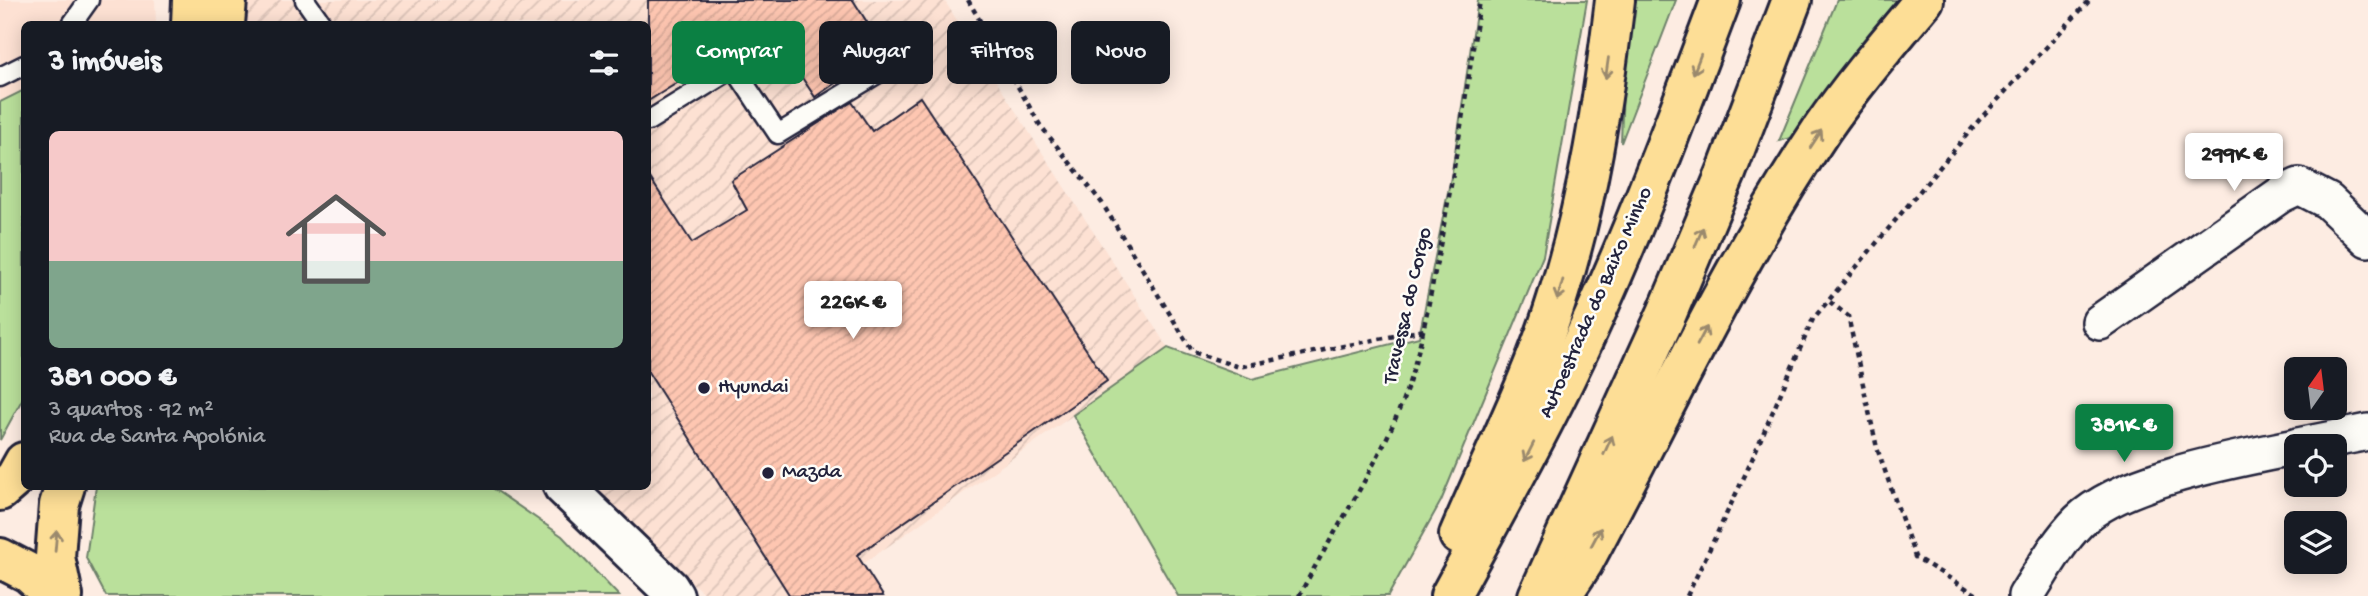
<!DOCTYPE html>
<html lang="pt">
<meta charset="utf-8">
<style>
:root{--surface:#171b24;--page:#242831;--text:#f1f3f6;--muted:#9ea1a6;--accent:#0b8043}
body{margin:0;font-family:"Gochi Hand",sans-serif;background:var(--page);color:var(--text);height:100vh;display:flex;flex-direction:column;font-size:26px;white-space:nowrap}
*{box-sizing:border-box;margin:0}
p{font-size:23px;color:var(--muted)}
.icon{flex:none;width:38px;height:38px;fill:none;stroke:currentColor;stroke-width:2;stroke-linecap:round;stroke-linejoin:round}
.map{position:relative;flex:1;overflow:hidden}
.panel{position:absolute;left:21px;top:21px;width:630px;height:469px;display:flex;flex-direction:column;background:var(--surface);border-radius:10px;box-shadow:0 4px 18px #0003}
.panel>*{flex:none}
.hud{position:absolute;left:672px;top:21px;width:665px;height:63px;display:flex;gap:14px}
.needle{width:46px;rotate:14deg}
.fabs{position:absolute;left:2284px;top:357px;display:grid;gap:14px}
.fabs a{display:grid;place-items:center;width:63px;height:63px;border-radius:10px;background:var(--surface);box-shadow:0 4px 18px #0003;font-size:35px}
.price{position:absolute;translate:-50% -60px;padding:0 16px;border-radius:7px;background:#fff;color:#222;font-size:23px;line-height:46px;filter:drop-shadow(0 2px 4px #0008)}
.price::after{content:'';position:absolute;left:50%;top:42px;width:21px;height:16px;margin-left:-10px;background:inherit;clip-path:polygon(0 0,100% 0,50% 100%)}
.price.on{background:var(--accent);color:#fff}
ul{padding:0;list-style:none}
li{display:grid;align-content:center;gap:14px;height:371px;padding:0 28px}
li span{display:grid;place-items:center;height:217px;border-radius:10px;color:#555}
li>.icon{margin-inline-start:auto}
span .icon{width:126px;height:126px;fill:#fffc;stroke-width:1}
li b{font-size:30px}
h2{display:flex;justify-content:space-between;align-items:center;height:84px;padding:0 28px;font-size:30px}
.tag{padding:0 24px;border-radius:10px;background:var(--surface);box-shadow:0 4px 18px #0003;font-size:24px;line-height:63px}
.tag.on{background:var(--accent);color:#fff}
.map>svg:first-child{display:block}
.built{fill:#fde1d3}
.industrial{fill:url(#industrial-furrows)}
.green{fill:#bae09b;stroke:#6e816b;stroke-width:2}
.building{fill:url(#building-hatch);stroke:#22223b;stroke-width:2}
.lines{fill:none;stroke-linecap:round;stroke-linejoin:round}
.lane-casing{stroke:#22223b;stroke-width:23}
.street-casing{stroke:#22223b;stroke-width:40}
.secondary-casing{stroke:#22223b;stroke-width:44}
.primary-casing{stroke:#22223b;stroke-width:44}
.highway-casing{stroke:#22223b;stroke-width:44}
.path{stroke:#22223b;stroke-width:4.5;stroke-dasharray:5 5;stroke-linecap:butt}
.lane{stroke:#fdfcf7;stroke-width:18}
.street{stroke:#fdfcf7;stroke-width:35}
.secondary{stroke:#fdfcf7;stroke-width:38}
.primary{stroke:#fdde96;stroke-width:38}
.highway{stroke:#fdde96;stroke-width:38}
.oneway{stroke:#9a896d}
.poi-dot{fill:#22223b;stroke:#fdfcf7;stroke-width:2.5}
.labels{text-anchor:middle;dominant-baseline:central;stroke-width:5;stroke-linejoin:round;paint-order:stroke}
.street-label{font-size:21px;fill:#22223b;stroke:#fdfcf7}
.poi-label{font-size:21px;fill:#22223b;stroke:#fdfcf7;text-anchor:start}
</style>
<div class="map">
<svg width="2368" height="596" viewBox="0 0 2368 596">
<defs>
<pattern id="industrial-furrows" width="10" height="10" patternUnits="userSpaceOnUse" patternTransform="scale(1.75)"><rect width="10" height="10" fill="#fde1d3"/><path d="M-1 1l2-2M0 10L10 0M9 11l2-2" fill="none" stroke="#d9c1b6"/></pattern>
<pattern id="building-hatch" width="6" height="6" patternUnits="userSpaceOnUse" patternTransform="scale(1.75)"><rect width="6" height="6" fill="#fec6b1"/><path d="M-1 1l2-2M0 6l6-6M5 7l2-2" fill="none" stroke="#d9aa99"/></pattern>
</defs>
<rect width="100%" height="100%" fill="#fdece2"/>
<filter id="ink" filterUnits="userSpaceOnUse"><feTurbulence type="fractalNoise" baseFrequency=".0143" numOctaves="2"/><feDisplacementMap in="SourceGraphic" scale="14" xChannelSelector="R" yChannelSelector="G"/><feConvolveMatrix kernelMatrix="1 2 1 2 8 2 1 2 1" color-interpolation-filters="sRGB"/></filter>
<g filter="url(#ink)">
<path class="built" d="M0,0h155l1,22 -5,2h-127v66l-24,12z"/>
<path class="industrial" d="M247,0h697l224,348 -350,248h-111l-125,-109 66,-1v-462h-405z"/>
<g class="green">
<path d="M1478,0h109l-44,256 -102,245 -53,95h-210l-105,-181 95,-67 84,31 167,-42 33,-165z"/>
<path d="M1631,0h45l-55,143 2,-59z"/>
<path d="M1837,0h61l-56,69 -48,68 -15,4z"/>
<path d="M24,90v306l-24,44v-338z"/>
<path d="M96,486l395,1 71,49 57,60h-513l-20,-38z"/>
</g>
<g class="building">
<path d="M648,0h205l31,49 -69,48 -47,-70 -120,74z"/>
<path d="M920,97l187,284 -250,174 26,41h-93l-142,-224v-197l44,68 55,-33 -16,-30 111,-72 10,-6 20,29z"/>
</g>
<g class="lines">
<defs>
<g id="lane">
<path d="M305,0l17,24"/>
<path d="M72,24l17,-24"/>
<path d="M0,77l24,-12"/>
<path d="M648,121l86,-53 44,66 140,-85"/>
</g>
<g id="street">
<path d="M2100,322l180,-127 19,-9 29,15 40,38"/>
<path d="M2298,446l70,-14"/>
<path d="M2026,596c16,-25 32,-54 53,-75 43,-42 158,-62 217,-74"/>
</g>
<path id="secondary" d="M563,486l106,102 5,8"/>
<g id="primary">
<path d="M191,24l1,-24"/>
<path d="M225,24l2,-24"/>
<path d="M0,491l15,-13 9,-16"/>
<path d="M0,558l29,15 25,23"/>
<path d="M63,596l-8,-39 4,-52 6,-19"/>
</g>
<g id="highway">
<path d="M1459,535c33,-78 73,-155 98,-236 31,-97 46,-198 58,-299"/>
<path d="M1450,596c39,-72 79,-143 115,-217 60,-123 108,-251 156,-379"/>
<path d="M1538,596l129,-283 59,-140 66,-173"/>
<path d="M1561,596l22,-33c78,-145 147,-297 239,-434 31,-45 67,-87 102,-129"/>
</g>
</defs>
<use href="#lane" class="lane-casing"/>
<use href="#street" class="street-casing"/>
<use href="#secondary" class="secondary-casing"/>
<use href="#primary" class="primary-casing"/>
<use href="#highway" class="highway-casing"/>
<g class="path">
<path d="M968,0l72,125 62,78 91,149 46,15 185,-37"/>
<path d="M1830,302l18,14 29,132 38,109 64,39"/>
<path d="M1299,596c34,-65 78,-127 104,-196 18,-48 26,-99 36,-149 16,-84 29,-167 41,-251"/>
<path d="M1687,596l59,-123 67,-154 167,-200 110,-119"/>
</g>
<use href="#lane" class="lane"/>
<use href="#street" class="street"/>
<use href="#secondary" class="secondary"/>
<use href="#primary" class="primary"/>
<use href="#highway" class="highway"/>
</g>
<defs><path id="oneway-shaft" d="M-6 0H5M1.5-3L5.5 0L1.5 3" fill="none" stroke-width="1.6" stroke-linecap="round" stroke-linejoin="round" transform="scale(1.75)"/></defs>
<g class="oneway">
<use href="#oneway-shaft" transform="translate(1697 64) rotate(111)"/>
<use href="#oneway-shaft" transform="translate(1607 68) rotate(98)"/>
<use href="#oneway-shaft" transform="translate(1816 139) rotate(-57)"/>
<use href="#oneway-shaft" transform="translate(1699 237) rotate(-67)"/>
<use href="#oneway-shaft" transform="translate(1560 290) rotate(106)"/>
<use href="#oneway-shaft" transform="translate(1702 336) rotate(-62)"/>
<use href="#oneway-shaft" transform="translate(1608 445) rotate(-66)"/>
<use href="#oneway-shaft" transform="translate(1529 452) rotate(117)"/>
<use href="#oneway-shaft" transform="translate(1596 537) rotate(-62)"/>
<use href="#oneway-shaft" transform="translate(56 541) rotate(-85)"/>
</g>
</g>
<g class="poi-dot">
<circle cx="704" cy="388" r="7"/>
<circle cx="768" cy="473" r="7"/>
</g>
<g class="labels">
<g class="street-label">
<text transform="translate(1597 303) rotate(-66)">Autoestrada do Baixo Minho</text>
<text transform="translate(1409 306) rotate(-77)">Travessa do Corgo</text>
</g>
<g class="poi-label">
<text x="718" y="388">Hyundai</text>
<text x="782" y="473">Mazda</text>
</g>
</g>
</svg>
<div class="fabs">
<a><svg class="needle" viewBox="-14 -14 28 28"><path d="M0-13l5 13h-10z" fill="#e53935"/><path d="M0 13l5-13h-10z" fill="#9ea1a6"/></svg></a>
<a><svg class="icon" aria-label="locate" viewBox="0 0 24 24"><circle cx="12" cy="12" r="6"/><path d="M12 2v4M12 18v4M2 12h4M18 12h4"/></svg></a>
<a><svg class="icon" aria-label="layers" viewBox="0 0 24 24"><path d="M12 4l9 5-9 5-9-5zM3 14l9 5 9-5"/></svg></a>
</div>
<b class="price" style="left:2234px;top:193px">299K €</b>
<b class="price" style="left:853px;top:341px">226K €</b>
<b class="price on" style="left:2124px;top:464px">381K €</b>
<div class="hud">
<a class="tag on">Comprar</a>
<a class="tag">Alugar</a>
<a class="tag">Filtros</a>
<a class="tag">Novo</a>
</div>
<section class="panel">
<h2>3 imóveis<svg class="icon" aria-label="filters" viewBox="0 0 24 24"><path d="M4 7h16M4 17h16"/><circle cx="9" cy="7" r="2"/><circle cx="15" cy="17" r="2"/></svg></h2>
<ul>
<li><span style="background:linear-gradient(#f6c9c9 60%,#7fa58c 0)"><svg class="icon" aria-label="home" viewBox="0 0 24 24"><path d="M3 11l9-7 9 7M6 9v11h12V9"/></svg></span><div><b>381 000 €</b><p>3 quartos · 92 m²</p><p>Rua de Santa Apolónia</p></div></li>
</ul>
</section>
</div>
